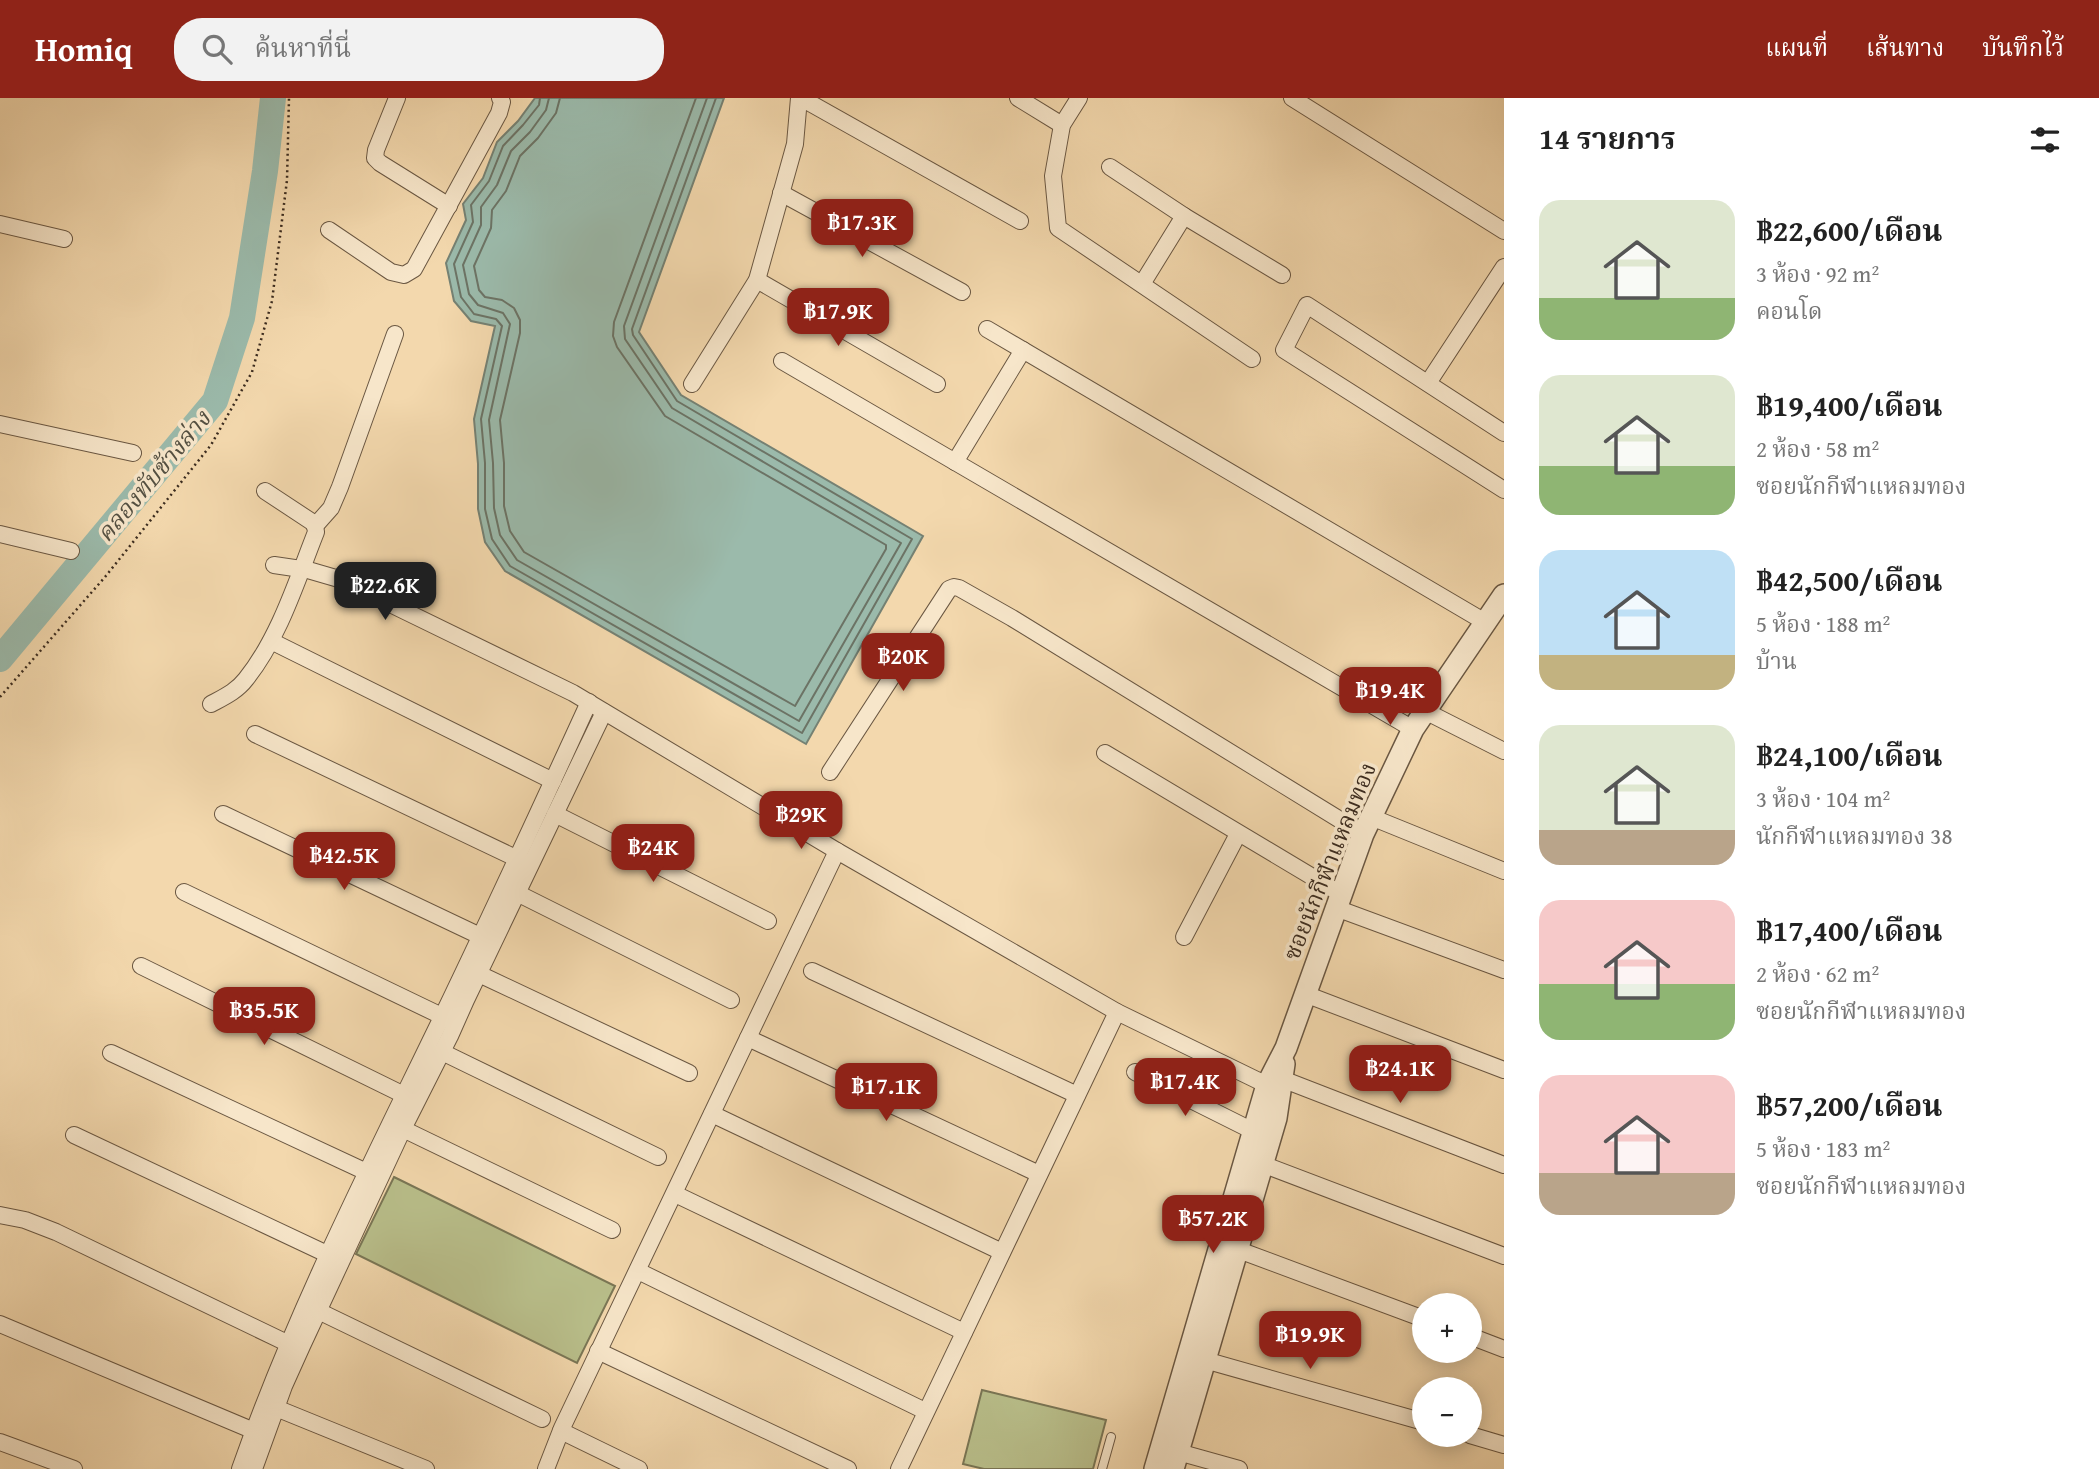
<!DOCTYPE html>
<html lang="th">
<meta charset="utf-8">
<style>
:root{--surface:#fff;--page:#f2f2f2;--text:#222;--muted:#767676;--accent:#8f2418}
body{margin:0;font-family:"Gentium Book Plus","Noto Serif Thai",serif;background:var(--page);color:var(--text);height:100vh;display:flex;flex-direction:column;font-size:26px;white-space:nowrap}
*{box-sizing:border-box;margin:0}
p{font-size:23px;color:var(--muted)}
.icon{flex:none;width:38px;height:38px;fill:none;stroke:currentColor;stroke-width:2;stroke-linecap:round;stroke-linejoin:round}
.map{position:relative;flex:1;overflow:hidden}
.side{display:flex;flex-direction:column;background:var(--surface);width:595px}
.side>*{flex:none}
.tools{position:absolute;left:1412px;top:1195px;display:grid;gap:14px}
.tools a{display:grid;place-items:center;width:70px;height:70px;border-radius:50%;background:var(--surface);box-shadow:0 4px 18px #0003;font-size:35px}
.price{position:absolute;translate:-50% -60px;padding:0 16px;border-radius:14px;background:var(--accent);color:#fff;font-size:23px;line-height:46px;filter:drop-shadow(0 2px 4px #0008)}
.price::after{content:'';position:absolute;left:50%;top:42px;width:21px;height:16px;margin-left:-10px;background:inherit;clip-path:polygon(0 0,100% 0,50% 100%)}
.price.selected{background:#222;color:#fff}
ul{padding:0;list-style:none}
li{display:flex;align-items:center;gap:21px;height:175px;padding:0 35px}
li span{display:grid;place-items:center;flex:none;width:196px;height:140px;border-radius:21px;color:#555}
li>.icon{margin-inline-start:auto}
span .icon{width:84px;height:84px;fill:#fffc;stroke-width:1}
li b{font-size:30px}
h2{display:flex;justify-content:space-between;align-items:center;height:84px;padding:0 35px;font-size:30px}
header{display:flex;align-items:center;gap:42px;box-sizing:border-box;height:98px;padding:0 35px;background:var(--accent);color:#fff}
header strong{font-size:33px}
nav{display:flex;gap:38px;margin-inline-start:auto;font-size:24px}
.search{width:490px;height:63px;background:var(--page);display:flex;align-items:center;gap:18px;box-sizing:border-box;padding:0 24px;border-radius:28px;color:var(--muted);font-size:26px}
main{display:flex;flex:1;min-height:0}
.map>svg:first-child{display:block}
.green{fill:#b9bf8b;stroke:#7a7655;stroke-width:2}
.water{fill:#9bbaab;stroke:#758173;stroke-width:2}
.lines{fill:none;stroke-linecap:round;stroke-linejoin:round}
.shore{stroke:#6c7365;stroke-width:2}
.river{stroke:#9bbaab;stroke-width:26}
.service-casing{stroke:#6a5742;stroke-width:10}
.minor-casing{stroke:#6a5742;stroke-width:18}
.tertiary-casing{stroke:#6a5742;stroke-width:24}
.path{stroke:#3c2c1f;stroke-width:2.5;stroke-dasharray:2 3.5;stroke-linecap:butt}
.service{stroke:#f7e6ca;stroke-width:8}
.minor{stroke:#f7e6ca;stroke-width:16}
.tertiary{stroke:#f7e6ca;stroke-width:21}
.labels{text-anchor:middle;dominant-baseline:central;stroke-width:7;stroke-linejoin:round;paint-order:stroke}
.street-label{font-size:23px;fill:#3c2c1f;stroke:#f7e6ca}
.water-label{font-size:24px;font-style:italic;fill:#545042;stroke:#f7e6ca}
</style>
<header>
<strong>Homiq</strong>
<div class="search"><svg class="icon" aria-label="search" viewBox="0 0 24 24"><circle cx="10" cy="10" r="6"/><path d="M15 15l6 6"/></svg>ค้นหาที่นี่</div>
<nav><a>แผนที่</a><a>เส้นทาง</a><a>บันทึกไว้</a></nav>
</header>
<main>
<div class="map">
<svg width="1504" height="1371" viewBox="0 0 1504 1371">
<rect width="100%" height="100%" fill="#f3d8ad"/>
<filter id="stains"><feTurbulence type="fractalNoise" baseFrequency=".00286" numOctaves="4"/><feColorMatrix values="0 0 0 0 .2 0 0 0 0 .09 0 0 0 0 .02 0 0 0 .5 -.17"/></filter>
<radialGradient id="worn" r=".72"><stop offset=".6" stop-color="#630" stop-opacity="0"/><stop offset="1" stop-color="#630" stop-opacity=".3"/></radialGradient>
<g class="green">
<path d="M394,1079l221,109 -38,77 -221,-109z"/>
<path d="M982,1292l124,30 -13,49h-109l-21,-5z"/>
</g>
<path class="water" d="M535,0h189l-85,234 42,63 242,141 -117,208 -301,-173 -20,-29 -7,-33v-45l-4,-45 21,-93 -24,-5 -17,-20 -8,-38 20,-43 -3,-16 20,-26 14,-36 21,-21z"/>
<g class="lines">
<g class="shore">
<path d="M540,0l-1,7 -16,20 -20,21 -14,35 -18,24 2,17 -19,42 7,33 13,17 22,5 6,7 -21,93 4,44v46l7,30 18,27 292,167 110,-194 -235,-138 -44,-66 -1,-6 84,-231"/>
<path d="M549,0l-3,12 -16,22 -19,19 -14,34 -16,22v18l-18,40 6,29 9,11 25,8 7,11 -21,96 4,43 1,45 6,27 17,25 282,161 102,-178 -229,-135 -47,-69 -1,-13 83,-228"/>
<path d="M560,0l-4,15 -18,25 -18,18 -14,35 -14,19 -1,18 -17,38 5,24 6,7 17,3 12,8 6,12v13l-20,87 4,43v43l6,25 14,21 271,154 91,-157v-4l-221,-129 -48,-69 -4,-11 1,-14 82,-224"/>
</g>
<path class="river" d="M0,561l215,-258 27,-83 23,-147 8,-73"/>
<defs>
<path id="service" d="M1102,1371l9,-32"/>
<g id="minor">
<path d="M397,0l-21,52 -1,8 5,5 69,43"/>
<path d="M801,0l219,123"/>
<path d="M1018,0l44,27"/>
<path d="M1079,0l-17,27 -9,51 5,52 194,131"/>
<path d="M1292,0l212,133"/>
<path d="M1110,69l74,49 98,59"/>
<path d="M781,95l181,99"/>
<path d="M0,126l64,15"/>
<path d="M329,132l62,42 13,3 10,-6 85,-156 3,-11 -2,-4"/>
<path d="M757,182l180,104"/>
<path d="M1142,186l42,-68"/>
<path d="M987,231l498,293"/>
<path d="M782,263l631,368"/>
<path d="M1428,285l76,-116"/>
<path d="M692,286l65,-104 38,-136 4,-46"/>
<path d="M0,326l133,29"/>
<path d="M1504,335l-197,-128 -23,45 220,140"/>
<path d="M955,364l68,-112"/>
<path d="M315,428l16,-18 9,-21 55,-153"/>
<path d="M0,436l71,17"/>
<path d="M274,467l34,5 31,9 234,114 264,158 280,161 150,73"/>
<path d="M271,543l282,140"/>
<path d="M211,606c13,-7 26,-13 35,-25 33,-41 51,-99 70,-147l-1,-6 -3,-4 -47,-31"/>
<path d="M1425,613l79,40"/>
<path d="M255,636l269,128"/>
<path d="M1105,655l236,141"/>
<path d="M830,674l119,-183 5,-2 5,1 53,30 351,216"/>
<path d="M223,716l257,122"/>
<path d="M555,716l213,107"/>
<path d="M1371,719l133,54"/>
<path d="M184,794l266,128"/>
<path d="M517,795l214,107"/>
<path d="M1336,810l168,62"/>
<path d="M1184,839l54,-103"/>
<path d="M141,868l263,129"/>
<path d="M812,873l265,124"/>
<path d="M479,876l210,99"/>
<path d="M1305,896l199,76"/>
<path d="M748,940l291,136"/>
<path d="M442,954l216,105"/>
<path d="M111,955l264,123"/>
<path d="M1135,974l118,59"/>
<path d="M1282,981l222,86"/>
<path d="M712,1016l290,138"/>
<path d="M403,1031l209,101"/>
<path d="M74,1037l255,120"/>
<path d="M1262,1066l242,92"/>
<path d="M675,1096l289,138"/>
<path d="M0,1117l25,5 31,12 233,112"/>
<path d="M1236,1151l188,70"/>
<path d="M638,1173l287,140"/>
<path d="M308,1208l234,113"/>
<path d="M0,1226l254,107"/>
<path d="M1470,1238l34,13"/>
<path d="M598,1253l250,118"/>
<path d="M1194,1259l230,65"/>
<path d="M276,1310l150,61"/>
<path d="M561,1333l78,38"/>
<path d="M1470,1337l34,10"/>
<path d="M0,1344l74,27"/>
<path d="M1178,1354l61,17"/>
<path d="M240,1371c55,-157 131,-305 203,-454 50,-104 98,-208 146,-313"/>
<path d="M254,1371l30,-83 18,-40 101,-217 47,-93 16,-36 138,-288"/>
<path d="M546,1371l16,-41 275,-577"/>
<path d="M899,1371l218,-457"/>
</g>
<g id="tertiary">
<path d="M1155,1371l112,-384 19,-37 77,-214 50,-105 91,-134"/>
<path d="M1173,1371l103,-351 8,-54"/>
</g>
</defs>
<use href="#service" class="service-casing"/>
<use href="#minor" class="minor-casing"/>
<use href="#tertiary" class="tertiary-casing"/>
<path class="path" d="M0,599l105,-120 106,-132 41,-73 20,-71 15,-121 2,-82"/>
<use href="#service" class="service"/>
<use href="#minor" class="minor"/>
<use href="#tertiary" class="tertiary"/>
</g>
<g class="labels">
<g class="street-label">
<text transform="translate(1329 763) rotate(-68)">ซอยนักกีฬาแหลมทอง</text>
</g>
<g class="water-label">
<text transform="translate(153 378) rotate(-50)">คลองทับช้างล่าง</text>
</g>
</g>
<rect width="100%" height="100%" filter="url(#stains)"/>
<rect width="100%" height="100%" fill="url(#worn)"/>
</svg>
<div class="tools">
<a>+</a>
<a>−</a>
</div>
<b class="price" style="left:862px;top:161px">฿17.3K</b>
<b class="price" style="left:838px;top:250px">฿17.9K</b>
<b class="price selected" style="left:385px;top:524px">฿22.6K</b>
<b class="price" style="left:903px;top:595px">฿20K</b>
<b class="price" style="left:1390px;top:629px">฿19.4K</b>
<b class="price" style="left:801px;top:753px">฿29K</b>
<b class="price" style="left:653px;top:786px">฿24K</b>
<b class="price" style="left:344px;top:794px">฿42.5K</b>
<b class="price" style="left:264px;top:949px">฿35.5K</b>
<b class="price" style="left:1400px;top:1007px">฿24.1K</b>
<b class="price" style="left:1185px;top:1020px">฿17.4K</b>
<b class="price" style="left:886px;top:1025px">฿17.1K</b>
<b class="price" style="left:1213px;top:1157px">฿57.2K</b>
<b class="price" style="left:1310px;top:1273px">฿19.9K</b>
</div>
<section class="side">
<h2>14 รายการ<svg class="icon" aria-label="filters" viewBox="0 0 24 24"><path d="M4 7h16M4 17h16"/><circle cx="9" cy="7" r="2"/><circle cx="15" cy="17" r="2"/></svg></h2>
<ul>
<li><span style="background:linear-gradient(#dfe7d0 70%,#8fb573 0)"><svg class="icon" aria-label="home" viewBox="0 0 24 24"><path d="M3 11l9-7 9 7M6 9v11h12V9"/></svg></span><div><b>฿22,600/เดือน</b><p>3 ห้อง · 92 m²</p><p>คอนโด</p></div></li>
<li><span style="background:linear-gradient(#dfe7d0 65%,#8fb573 0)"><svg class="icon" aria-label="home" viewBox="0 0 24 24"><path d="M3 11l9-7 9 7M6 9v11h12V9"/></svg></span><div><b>฿19,400/เดือน</b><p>2 ห้อง · 58 m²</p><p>ซอยนักกีฬาแหลมทอง</p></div></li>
<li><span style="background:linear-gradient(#bfe0f5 75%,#c2b280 0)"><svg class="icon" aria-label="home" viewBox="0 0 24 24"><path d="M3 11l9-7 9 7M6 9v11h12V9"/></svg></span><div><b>฿42,500/เดือน</b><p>5 ห้อง · 188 m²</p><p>บ้าน</p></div></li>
<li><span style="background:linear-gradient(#dfe7d0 75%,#b9a48a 0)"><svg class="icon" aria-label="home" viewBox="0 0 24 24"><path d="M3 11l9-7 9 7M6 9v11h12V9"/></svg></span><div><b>฿24,100/เดือน</b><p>3 ห้อง · 104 m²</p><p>นักกีฬาแหลมทอง 38</p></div></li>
<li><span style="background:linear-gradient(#f6c9c9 60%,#8fb573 0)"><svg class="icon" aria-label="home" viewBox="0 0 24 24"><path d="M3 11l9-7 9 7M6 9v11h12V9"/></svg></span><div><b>฿17,400/เดือน</b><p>2 ห้อง · 62 m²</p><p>ซอยนักกีฬาแหลมทอง</p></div></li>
<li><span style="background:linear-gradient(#f6c9c9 70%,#b9a48a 0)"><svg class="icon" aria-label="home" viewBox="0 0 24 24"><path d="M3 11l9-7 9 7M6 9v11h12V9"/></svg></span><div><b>฿57,200/เดือน</b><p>5 ห้อง · 183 m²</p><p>ซอยนักกีฬาแหลมทอง</p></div></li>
</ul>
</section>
</main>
